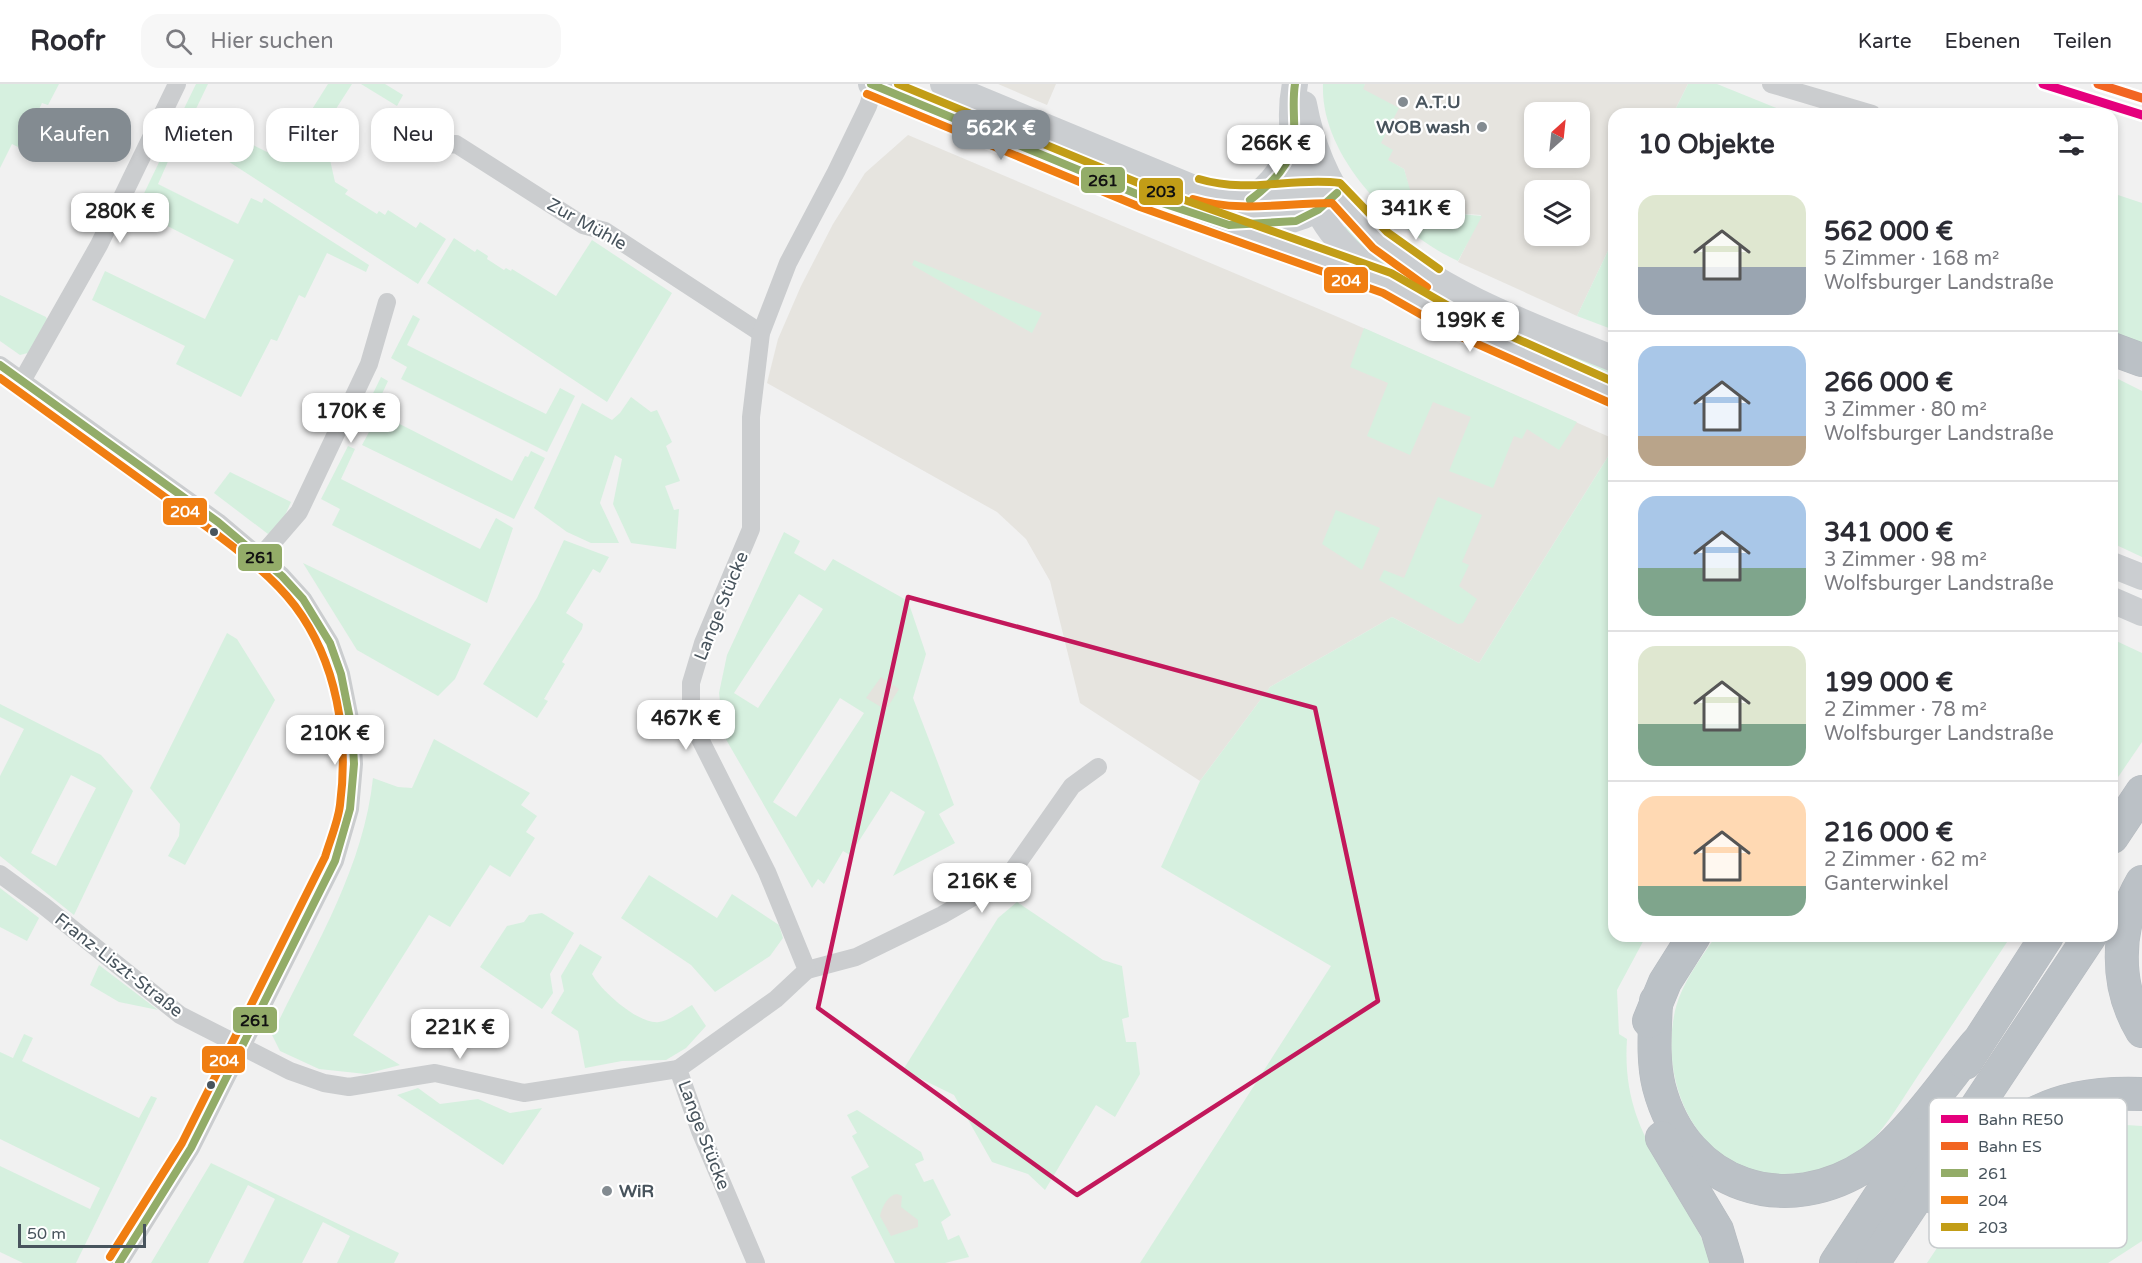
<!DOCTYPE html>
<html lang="de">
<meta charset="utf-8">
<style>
:root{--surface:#fff;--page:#f7f7f7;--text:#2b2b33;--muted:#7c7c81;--line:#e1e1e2;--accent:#838b91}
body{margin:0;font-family:"Varela Round",sans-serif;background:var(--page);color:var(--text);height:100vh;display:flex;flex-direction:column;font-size:22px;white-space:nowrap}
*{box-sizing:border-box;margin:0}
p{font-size:20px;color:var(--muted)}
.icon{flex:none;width:33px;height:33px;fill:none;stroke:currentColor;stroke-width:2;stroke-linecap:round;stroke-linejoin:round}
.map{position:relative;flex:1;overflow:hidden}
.panel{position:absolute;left:1608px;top:24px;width:510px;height:834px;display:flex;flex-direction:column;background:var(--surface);border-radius:18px;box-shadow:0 3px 9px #0003}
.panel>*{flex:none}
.banner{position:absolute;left:18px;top:24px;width:570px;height:54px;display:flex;gap:12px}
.needle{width:39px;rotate:27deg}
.tools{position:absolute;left:1524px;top:18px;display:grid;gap:12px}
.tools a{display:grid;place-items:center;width:66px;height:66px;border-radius:12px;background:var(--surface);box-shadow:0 3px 9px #0003;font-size:30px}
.scale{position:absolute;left:18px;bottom:15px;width:128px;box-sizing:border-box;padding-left:6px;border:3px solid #48545d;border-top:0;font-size:16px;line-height:21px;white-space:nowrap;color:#48545d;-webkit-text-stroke:4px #fff;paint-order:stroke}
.price{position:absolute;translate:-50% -51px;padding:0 14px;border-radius:12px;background:#fff;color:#222;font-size:20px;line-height:39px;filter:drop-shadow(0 2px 3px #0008)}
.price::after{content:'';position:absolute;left:50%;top:36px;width:18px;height:14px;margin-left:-9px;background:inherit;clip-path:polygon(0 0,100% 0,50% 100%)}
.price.on{background:var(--accent);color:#fff}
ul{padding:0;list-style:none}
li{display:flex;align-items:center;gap:18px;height:150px;padding:0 30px}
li+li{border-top:2px solid var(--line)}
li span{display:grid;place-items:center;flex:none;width:168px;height:120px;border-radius:18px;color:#555}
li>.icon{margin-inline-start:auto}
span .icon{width:72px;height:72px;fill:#fffc;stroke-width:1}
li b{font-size:26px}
h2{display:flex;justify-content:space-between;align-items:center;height:72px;padding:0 30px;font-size:26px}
.chip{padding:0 21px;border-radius:18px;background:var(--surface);box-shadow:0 3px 9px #0003;font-size:21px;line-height:54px}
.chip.on{background:var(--accent);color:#fff}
header{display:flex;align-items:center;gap:36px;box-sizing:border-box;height:84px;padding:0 30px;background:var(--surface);border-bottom:2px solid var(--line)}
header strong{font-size:28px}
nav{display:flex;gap:33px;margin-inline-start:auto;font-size:21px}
.search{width:420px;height:54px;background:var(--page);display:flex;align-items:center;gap:15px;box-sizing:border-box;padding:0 21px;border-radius:18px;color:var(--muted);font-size:22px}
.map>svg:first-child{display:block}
.commercial{fill:#e6e4df;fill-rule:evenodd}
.green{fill:#d6f0df;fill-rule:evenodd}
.sand{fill:#e4e3dd}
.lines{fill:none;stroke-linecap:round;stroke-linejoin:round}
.highway-casing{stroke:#b6bbc0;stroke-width:34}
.street{stroke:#cbcdcf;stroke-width:18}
.secondary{stroke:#cbced1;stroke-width:26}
.highway{stroke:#bbc1c6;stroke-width:33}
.bus-1-casing{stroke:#fff;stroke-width:12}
.bus-2-casing{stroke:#fff;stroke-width:12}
.bus-3-casing{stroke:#fff;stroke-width:12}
.bus-1{stroke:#93ac68;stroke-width:8}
.bus-2{stroke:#f07e12;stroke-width:8}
.bus-3{stroke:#c29d17;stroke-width:8}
.rail-1-casing{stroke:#fff;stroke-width:14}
.rail-2-casing{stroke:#fff;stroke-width:14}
.rail-1{stroke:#e5007d;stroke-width:9}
.rail-2{stroke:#f26522;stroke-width:9}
.marked{fill:none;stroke:#c2185b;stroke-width:4.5;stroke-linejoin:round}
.poi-dot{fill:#838b91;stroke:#fff;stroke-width:2}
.bus-dot{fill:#48545d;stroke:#fff;stroke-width:2}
.labels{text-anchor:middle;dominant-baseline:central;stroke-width:4.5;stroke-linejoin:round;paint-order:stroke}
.poi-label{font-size:18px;font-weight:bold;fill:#48545d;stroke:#fff;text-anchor:start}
.street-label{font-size:18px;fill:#48545d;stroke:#fff}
.key{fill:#fff;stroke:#c8ccce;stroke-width:1.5}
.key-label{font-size:16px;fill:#48545d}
.line-badge{stroke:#fff;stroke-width:2}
.badge-label{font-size:16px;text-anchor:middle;font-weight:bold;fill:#fff}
.pale-badge-label{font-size:16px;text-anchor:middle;font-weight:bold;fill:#111}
</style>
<header>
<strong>Roofr</strong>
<div class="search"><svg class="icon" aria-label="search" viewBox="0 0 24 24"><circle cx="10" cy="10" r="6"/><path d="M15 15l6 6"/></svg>Hier suchen</div>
<nav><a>Karte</a><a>Ebenen</a><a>Teilen</a></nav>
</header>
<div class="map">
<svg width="2142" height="1179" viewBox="0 0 2142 1179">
<rect width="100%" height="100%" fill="#f1f1f1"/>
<g class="commercial">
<path d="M998,0h58l-9,21z"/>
<path d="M1365,0h323l-15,30h-59v124l-37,78 -119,-54 23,-47 -43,-3 -26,-12 -8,-31 -17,-9 -25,-71zM1534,28h46v46h-46zM1534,106h46v46h-46z"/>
<path d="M908,51l437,185 269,119v8l-135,216 -87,-46 -122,70 -70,94 -120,-78 -30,-122 -24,-42 -29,-27 -230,-129 11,-44 23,-53 32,-62 32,-51z"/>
</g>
<g class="green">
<path d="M0,0h59l-11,21 -6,-2 -22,45 -8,-4 -12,24z"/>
<path d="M196,0h12l-15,31 80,40 13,-26 11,4 31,-49h24l-29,45 12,53 13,8 -3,4 32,20 2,-3 6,4 3,-5 28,18 4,-6 26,17 -28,45 -243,-157z"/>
<path d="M361,0h24l18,11 -6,11z"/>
<path d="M1323,0h42l-2,5 36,19 -18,35 12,7 -5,10 16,9 9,31 25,12 44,4 -24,45c-62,-29 -138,-104 -135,-177z"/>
<path d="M1688,0h29l74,30h-118z"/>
<path d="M163,70l7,3 -12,27 80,40 13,-26 11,5 2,-5 105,67 -3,7 -39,-19 -22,45 -6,-3 -22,46 -6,-2 -30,58 -65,-33 9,-18 -93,-46 13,-29 100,48 29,-59 -98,-50z"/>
<path d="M2112,109l30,10v140l-30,-9z"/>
<path d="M1347,141l38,38 45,28 102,50 82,26v13c-74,-31 -168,-65 -231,-113 -15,-11 -27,-26 -40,-39z"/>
<path d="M454,154l21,14 2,-3 11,7 -1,3 17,11 2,-2 5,3 1,-2 44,27 36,-56 80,53 -65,109 -180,-119z"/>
<path d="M1614,154v92l-37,-14z"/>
<path d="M914,176l128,53 -10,20 -120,-68z"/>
<path d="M0,211l46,22 3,7 -21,29 -8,2 -20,-14z"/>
<path d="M413,231l7,4 -13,26 139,69 14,-26 15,8 -28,56 -146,-73 6,-12 -16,-9z"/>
<path d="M1364,244l213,94 -18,28 -32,-21 -5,10 -8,-3 -21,52 -44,-17 22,-54 -38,-15 -23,53 -43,-19 21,-53 -38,-16z"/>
<path d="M2112,292l30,15v166l-30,-14z"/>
<path d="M381,293l7,4 -14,30 138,70 13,-25 3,1 3,-6 14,7 -31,61 -152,-74 7,-13 -12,-6z"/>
<path d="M631,313l20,15 6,-2 15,32 -6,4 14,35 -15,5 9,24 5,-1 -3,40 -45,-6 -18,-39 9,-45 -7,-4 -15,48 19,40h-28l-24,-11 -33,-24 48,-105 30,17 8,-7z"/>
<path d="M348,362l7,3 -14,30 139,70 16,-31 17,10 -26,75 -155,-78 8,-16 -19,-10z"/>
<path d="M1614,363v489h32l-29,54 2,44 8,5c-7,103 56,137 84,224h-571l191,-297 -170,-99 39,-86 70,-94 122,-70 87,46z"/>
<path d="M230,388l61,30 -9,20 -14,12 -54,-41z"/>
<path d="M1438,413l44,18 -20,47 7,3 -10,21 18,13 -14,24 -5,1 -79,-44 5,-10 20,8z"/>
<path d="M1336,426l44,18 -18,42 -40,-26z"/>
<path d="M784,448l16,9 -6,12 31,18 8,-12 75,42 18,53 -13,44 41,107 -15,9 16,29 -62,33 32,-64 -34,-21 -41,64 -7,-4 -19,33 -6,-5 -6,9 -88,-152 -5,-43 8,-38zM799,510l24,15 -65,99 -24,-15zM840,614l24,15 -68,104 -23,-15z"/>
<path d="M564,456l45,17 -9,16 -7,-4 -27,44 17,11 -1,5 -20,33 3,2 -21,35 4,2 -11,17 -54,-34 54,-86z"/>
<path d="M303,479l168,81 -16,35 -17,17 -81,-46z"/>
<path d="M227,549l10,6 38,61 -90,165 -17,-9 11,-20 1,-12 -30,-36z"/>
<path d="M2112,555l30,14v89l-30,44z"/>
<path d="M0,620l101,51 32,36 -59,124 -74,-59v-80l24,-47 -24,-12zM71,691l25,13 -40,78 -25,-13z"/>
<path d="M434,655l96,54 -9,12 16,11 -11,16 9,6 -25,39 -20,-12 -40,62 -21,-12 -76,120 47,30 -34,9 -47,-5 -39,-18 -8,-16c39,-83 91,-163 101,-257l25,9 14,1z"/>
<path d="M649,791l68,43 15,-24 47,31 4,13 -13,18 -55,36 -24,-27 -70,-47z"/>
<path d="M0,804l39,30 -12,23 -27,-14z"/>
<path d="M1017,818l86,58 19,6 7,51 -7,2 4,23h10l4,32 -25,43 -19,-12 -51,85 -17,-16 -36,-12 -38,-67 -51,-25 95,-152z"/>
<path d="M542,829l32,20 -24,41 3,19 -11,16 -62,-42 27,-41 17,-4 5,-7z"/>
<path d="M1716,852h295c-29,44 -58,88 -88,132 -15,22 -29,47 -46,67 -10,12 -31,24 -45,31 -15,8 -32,7 -48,8 -83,1 -124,-86 -110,-158 5,-29 26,-57 42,-80z"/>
<path d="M580,860l22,13 -10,17c8,16 47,51 67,48 10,-1 24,-12 33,-17l14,21 -20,22 -20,12 -44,1 -37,7 -7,-37 -27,-18 13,-22 -3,-15z"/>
<path d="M99,881l59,45 -39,-8 -29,-17z"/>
<path d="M24,950l9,4 -11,23 117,57 12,-22 6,2 -81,165h-53l-23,-11v-86l90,43 10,-21 -100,-49v-87l13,6z"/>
<path d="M418,1004l22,16 38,-5 32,14 32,-5 -39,57 -106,-70z"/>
<path d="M857,1026l64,42 3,8 -9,4 9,18 9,-3 18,36 -10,7 7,18 11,-5 10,22 -24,6h-50l-44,-86 18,-10 -17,-31 5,-3 -10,-18z"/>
<path d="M2110,1040l32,2v115l-34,22h-181l10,-15c61,-56 85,-106 173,-124z"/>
<path d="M211,1079l188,90 -5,10h-57l13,-27 -27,-14 -21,41h-59l32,-64 -27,-14 -40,78h-57z"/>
</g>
<g class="sand">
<path d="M881,593l18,12 -13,21 -20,-12z"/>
<path d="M897,1110l5,2 -1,11 17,13v7l-27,9 -11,-20c2,-9 8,-21 17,-22z"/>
</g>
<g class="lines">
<defs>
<g id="highway">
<path d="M2112,265l30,11"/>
<path d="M2112,753l30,-45"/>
<path d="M2142,798c-27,46 -27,104 0,149"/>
<path d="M1656,917c-1,28 -4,58 3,86 26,100 128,133 211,76 37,-25 77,-84 106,-119"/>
<path d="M1649,937l16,-39 29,-46"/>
<path d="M1965,979l82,-127"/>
<path d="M1662,1054l55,92 10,33"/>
<path d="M1936,1114c63,-70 106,-108 206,-104"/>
<path d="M1836,1179l84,-128"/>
<path d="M1873,1179l217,-327"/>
</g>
</defs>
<use href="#highway" class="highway-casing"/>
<g class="street">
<path d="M1771,0l101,30"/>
<path d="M404,65l52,-5 127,81 22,6 156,102"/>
<path d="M0,281l218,157 64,54 21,23 27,44 11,31 11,55 2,35 -4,45 -15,52 -144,287 -72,115"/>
<path d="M22,297l77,-136 78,-161"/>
<path d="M261,472l38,-44 70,-148 18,-62"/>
<path d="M0,790l44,32 136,109 110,56 34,12 25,4 86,-14 89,20 154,-24"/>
<path d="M807,886l49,-13 86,-42 66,-38 64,-91 26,-19"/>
<path d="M756,1179l-56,-132 -22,-62 98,-70 31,-29 -40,-98 -69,-137 -7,-27v-25l12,-40 48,-114v-112l10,-84 27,-70 48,-91 32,-66 7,-22"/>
</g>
<g class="secondary">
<path d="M871,0l273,113 167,57 76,29"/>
<path d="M943,0l263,109 44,7 58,-9 17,1"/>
<path d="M1295,0c-6,28 -3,63 7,90 8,20 16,40 29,57 60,77 194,125 283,162"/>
<path d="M1304,20c7,38 23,79 47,109 8,10 21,19 31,28 67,56 151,85 232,118"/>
<path d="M1250,116c26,-19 32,-31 44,-60"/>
<path d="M1241,141c34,-2 63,-1 89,-26"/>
<path d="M2112,481l30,12"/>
<path d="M2112,516l30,13"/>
</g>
<use href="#highway" class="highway"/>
<defs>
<g id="bus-1">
<path d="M871,0l273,113 85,28 67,-4 22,-11 19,-17"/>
<path d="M1250,116c21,-16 43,-36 44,-64 1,-18 -2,-34 1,-52"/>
<path d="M0,281l218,157 64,54 21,23 27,44 11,31 11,55 2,35 -4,45 -15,52 -144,287 -72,115"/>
</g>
<g id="bus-2">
<path d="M867,10l273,113 243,86 74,42 153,68"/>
<path d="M1193,115c47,14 91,4 139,4l41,45 54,39"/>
<path d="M0,294c54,39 108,78 162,117 42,30 102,70 133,111 42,56 54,130 45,199 -2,17 -10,35 -15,52l-143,286 -72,114"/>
</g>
<g id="bus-3">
<path d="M898,0l250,103 243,86 75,43 148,66"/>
<path d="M1199,95c50,15 92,-2 141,4l47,49 52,37"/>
</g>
</defs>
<use href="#bus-1" class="bus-1-casing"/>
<use href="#bus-2" class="bus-2-casing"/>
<use href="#bus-3" class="bus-3-casing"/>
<use href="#bus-1" class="bus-1"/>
<use href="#bus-2" class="bus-2"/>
<use href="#bus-3" class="bus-3"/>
<defs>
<path id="rail-1" d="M2043,0l99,31"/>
<path id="rail-2" d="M2098,0l44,14"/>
</defs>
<use href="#rail-1" class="rail-1-casing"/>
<use href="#rail-2" class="rail-2-casing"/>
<use href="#rail-1" class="rail-1"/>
<use href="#rail-2" class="rail-2"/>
</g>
<path class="marked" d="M908,513l407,111 63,293 -301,194 -259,-187z"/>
<g class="poi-dot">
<circle cx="1403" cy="18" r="6"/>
<circle cx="1482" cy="43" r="6"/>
<circle cx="607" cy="1107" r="6"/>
</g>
<g class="bus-dot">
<circle cx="214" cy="448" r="5"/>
<circle cx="211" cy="1001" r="5"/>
</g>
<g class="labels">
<g class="poi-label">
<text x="1415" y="18">A.T.U</text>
<text x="1470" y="43" text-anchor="end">WOB wash</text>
<text x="619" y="1107">WiR</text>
</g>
<g class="street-label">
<text transform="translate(587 140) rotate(29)">Zur Mühle</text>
<text transform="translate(721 522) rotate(-68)">Lange Stücke</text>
<text transform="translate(119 881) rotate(38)">Franz-Liszt-Straße</text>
<text transform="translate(704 1051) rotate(69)">Lange Stücke</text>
</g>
</g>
<rect x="1929" y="1014" width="198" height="150" rx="9" class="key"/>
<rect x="1941" y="1031" width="27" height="8" fill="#e5007d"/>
<rect x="1941" y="1058" width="27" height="8" fill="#f26522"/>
<rect x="1941" y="1085" width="27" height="8" fill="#93ac68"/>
<rect x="1941" y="1112" width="27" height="8" fill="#f07e12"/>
<rect x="1941" y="1139" width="27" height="8" fill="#c29d17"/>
<g class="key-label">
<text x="1978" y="1041">Bahn RE50</text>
<text x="1978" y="1068">Bahn ES</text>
<text x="1978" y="1095">261</text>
<text x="1978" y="1122">204</text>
<text x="1978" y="1149">203</text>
</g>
<g class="line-badge">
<rect x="1080" y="82" width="46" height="28" rx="6" fill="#93ac68"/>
<rect x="1138" y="93" width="46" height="29" rx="6" fill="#c29d17"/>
<rect x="1323" y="182" width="46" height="28" rx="6" fill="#f07e12"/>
<rect x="162" y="413" width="46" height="29" rx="6" fill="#f07e12"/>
<rect x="237" y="459" width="46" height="29" rx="6" fill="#93ac68"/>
<rect x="232" y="922" width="46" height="28" rx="6" fill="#93ac68"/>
<rect x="201" y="961" width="45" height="29" rx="6" fill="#f07e12"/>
</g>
<g class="badge-label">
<text x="1346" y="202">204</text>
<text x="185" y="433">204</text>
<text x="224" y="982">204</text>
</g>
<g class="pale-badge-label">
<text x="1103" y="102">261</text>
<text x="1161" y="113">203</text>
<text x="260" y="479">261</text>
<text x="255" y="942">261</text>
</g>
</svg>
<div class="tools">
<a><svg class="needle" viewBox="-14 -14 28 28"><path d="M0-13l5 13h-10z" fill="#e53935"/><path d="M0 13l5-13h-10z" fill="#7c7c81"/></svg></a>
<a><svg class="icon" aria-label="layers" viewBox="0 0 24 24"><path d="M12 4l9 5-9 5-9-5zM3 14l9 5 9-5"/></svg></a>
</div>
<div class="scale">50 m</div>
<b class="price on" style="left:1001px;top:77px">562K €</b>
<b class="price" style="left:1276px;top:92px">266K €</b>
<b class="price" style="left:1416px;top:157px">341K €</b>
<b class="price" style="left:120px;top:160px">280K €</b>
<b class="price" style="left:1470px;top:269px">199K €</b>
<b class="price" style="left:351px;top:360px">170K €</b>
<b class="price" style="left:686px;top:667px">467K €</b>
<b class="price" style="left:335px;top:682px">210K €</b>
<b class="price" style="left:982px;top:830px">216K €</b>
<b class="price" style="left:460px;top:976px">221K €</b>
<div class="banner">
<a class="chip on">Kaufen</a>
<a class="chip">Mieten</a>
<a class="chip">Filter</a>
<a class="chip">Neu</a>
</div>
<section class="panel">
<h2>10 Objekte<svg class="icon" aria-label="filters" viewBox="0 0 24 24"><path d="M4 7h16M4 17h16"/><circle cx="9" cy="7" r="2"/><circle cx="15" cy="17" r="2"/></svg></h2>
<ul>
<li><span style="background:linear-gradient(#dfe7d0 60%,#9aa5b1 0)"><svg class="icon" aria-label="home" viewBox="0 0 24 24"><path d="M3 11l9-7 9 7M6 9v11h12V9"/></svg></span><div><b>562 000 €</b><p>5 Zimmer · 168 m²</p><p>Wolfsburger Landstraße</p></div></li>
<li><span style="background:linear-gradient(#a9c7e8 75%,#b9a48a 0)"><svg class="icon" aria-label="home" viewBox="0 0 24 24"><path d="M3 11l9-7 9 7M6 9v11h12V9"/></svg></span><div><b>266 000 €</b><p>3 Zimmer · 80 m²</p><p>Wolfsburger Landstraße</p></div></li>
<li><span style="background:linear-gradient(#a9c7e8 60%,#7fa58c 0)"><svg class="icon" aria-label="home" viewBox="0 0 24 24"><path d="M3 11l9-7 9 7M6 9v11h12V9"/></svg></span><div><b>341 000 €</b><p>3 Zimmer · 98 m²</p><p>Wolfsburger Landstraße</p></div></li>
<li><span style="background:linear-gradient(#dfe7d0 65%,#7fa58c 0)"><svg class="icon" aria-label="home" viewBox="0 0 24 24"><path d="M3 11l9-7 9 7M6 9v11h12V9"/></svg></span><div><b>199 000 €</b><p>2 Zimmer · 78 m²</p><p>Wolfsburger Landstraße</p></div></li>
<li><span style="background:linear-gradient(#ffd9b3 75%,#7fa58c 0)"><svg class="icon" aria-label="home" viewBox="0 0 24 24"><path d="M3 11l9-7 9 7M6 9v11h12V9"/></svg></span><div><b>216 000 €</b><p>2 Zimmer · 62 m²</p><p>Ganterwinkel</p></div></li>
</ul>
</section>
</div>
